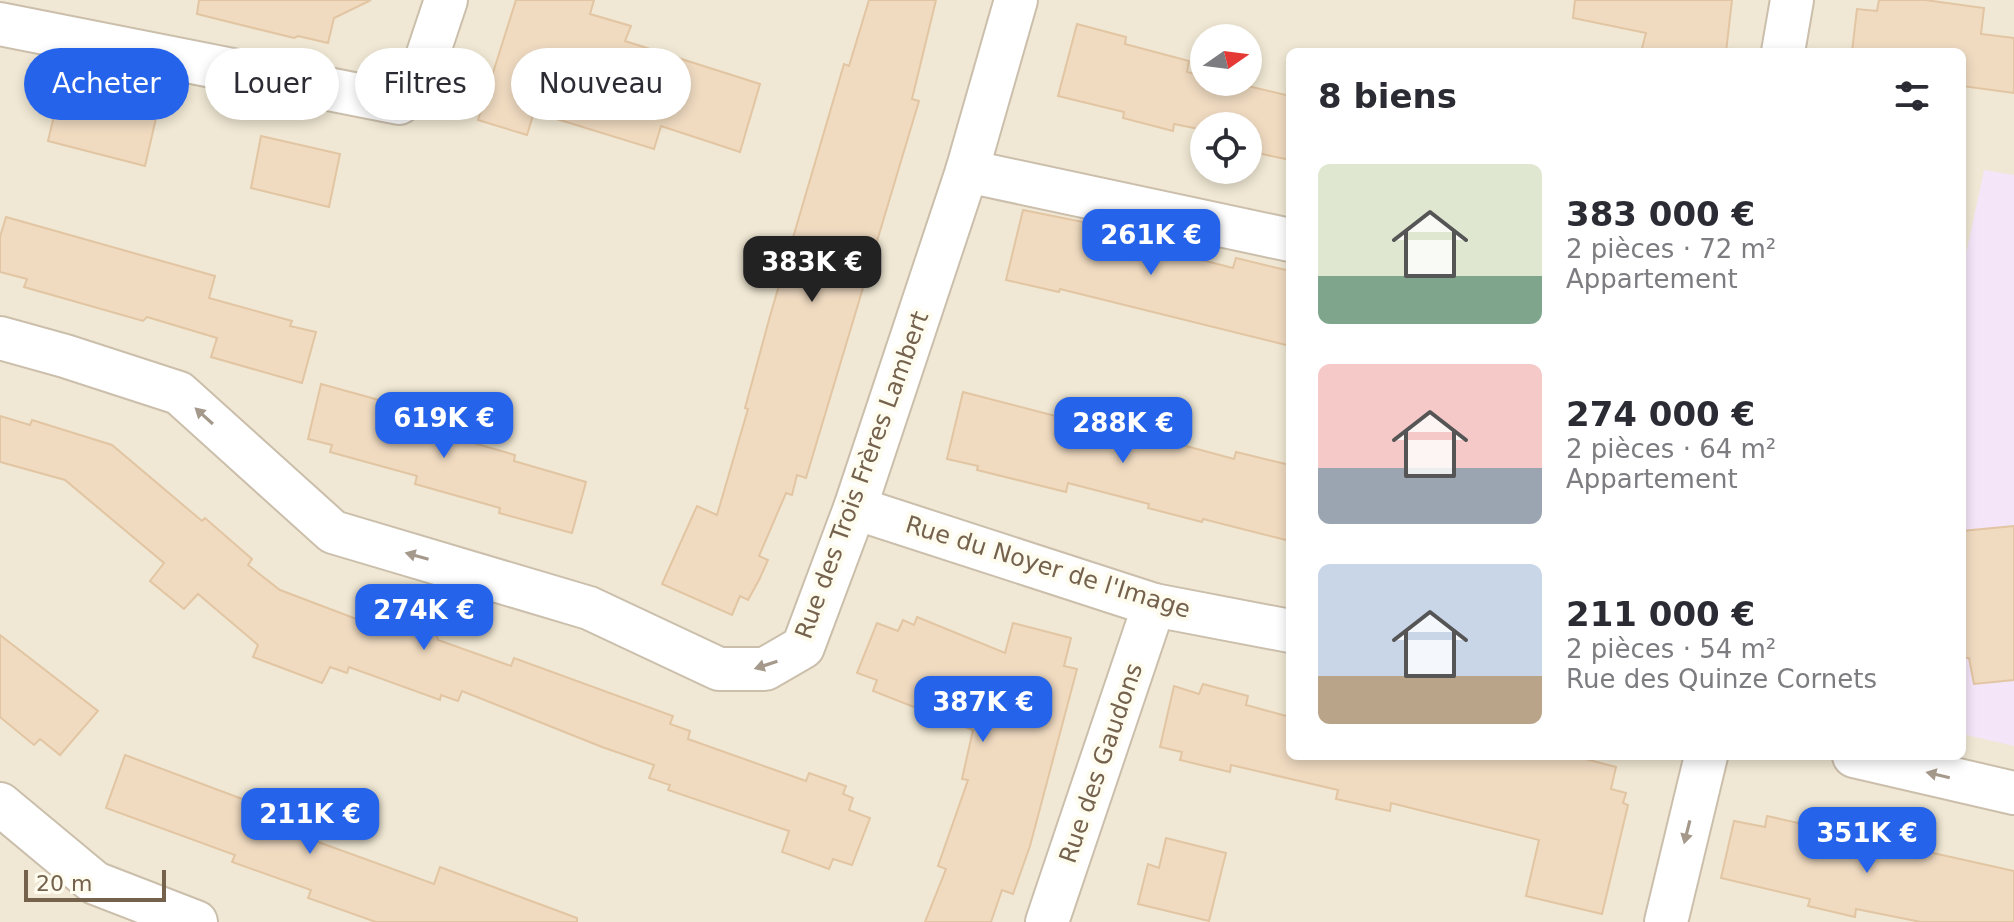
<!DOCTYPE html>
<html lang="fr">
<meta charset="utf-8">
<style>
:root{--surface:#fff;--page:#f7f7f7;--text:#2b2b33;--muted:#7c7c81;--accent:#2563eb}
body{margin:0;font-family:"DejaVu Sans",sans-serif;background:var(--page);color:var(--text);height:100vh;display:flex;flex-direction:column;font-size:30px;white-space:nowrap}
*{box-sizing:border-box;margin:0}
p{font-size:26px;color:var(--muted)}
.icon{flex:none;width:44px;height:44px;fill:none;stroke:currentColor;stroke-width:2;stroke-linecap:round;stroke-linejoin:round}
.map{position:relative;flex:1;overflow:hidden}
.sheet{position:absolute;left:1286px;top:48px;width:680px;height:712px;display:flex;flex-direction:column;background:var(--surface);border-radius:12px;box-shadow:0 4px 12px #0003}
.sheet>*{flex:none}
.hud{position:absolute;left:24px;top:48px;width:760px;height:72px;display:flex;gap:16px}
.needle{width:52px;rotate:76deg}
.controls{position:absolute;left:1190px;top:24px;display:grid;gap:16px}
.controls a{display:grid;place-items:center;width:72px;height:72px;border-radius:50%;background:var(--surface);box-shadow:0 4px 12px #0003;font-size:40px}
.scale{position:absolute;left:24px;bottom:20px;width:142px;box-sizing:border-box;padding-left:8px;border:4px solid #75624d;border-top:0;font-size:22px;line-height:28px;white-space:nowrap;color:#75624d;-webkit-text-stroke:6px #fefbef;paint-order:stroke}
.price{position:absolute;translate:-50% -68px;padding:0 18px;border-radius:16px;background:var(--accent);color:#fff;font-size:26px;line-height:52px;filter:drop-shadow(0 2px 4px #0008)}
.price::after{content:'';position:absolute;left:50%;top:48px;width:24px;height:18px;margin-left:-12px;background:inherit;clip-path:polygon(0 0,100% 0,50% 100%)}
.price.active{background:#222;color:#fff}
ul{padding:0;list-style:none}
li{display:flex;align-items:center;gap:24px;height:200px;padding:0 32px}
li span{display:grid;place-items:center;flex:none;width:224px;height:160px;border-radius:12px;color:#555}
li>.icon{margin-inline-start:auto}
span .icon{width:96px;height:96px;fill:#fffc;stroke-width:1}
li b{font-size:34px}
h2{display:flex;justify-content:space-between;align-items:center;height:96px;padding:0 32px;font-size:34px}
.pill{padding:0 28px;border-radius:36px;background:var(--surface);box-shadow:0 4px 12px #0003;font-size:28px;line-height:72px}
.pill.active{background:var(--accent);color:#fff}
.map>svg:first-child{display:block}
.residential{fill:#f0e8d4;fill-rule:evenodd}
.education{fill:#f4e5f8}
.building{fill:#f0dbc1;stroke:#e2c5a2;stroke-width:2}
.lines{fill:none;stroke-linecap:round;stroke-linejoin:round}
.street-casing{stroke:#cbbfac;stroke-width:46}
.street{stroke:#fff;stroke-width:42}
.oneway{fill:#a5998b}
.labels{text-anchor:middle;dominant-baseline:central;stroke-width:8;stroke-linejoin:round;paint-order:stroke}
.street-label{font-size:24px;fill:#75624d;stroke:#fefbef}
</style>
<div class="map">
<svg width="2014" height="922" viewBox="0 0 2014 922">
<rect width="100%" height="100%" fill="#fcf7e8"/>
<path class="residential" d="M0,0h2014v922h-2014zM1204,38h44v44h-44zM1290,52h672v704h-672zM1204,126h44v44h-44z"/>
<path class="education" d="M1984,170l30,5v571l-52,-12v-461z"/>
<g class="building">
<path d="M199,0h172l-37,18 -6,25 -30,-7 -4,2 -97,-24z"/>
<path d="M516,0h78l-4,14 41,12 -6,15 135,43 -20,68 -79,-26 -7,23 -120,-37 -7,23 -49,-15z"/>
<path d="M869,0h67l-24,99 7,2 -113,377 -9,-3 -5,20 -6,-2 -27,63 9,4 -9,20 -11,20 -8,-4 -8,19 -70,-31 35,-78 20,9 31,-106 -3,-1 25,-92 74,-252 5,2z"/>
<path d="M1575,0h157l-6,52h-85l5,-19 -73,-15z"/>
<path d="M1879,0h46l59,8 -3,26 33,4v55l-52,-7v-34h-110l5,-43 20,2z"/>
<path d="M1077,24l49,13 -1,7 64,17 -2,11 17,4v6h27l59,14v64l-42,-9v-25h-44v4l-30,-6 -1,7 -50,-13 1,-6 -66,-16z"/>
<path d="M59,95l97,23 -11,48 -97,-25z"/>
<path d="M261,136l79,18 -11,53 -78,-19z"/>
<path d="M1023,210l120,24 -3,10 93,24 3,-10 54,13v75l-230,-57 -1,3 -53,-12z"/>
<path d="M6,217l209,59 -6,22 83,23 -2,5 26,6 -14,51 -91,-26 6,-19 -70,-21 -4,4 -119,-34 3,-8 -27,-7v-35z"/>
<path d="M321,384l65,18 -2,5 20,5 -3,10 114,33 -1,6 72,21 -14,51 -73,-20 1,-5 -85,-24 2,-8 -87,-24 2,-7 -24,-6z"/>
<path d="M963,392l135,35 2,-9 50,12 -1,6 85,23 2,-7 54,13v76l-87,-22 -1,3 -54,-14 1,-4 -81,-21 -2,9 -89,-22 1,-4 -31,-7z"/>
<path d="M0,416l30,9 2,-5 80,25 90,76 3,-3 47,41 -4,6 32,25 108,41 3,-9 21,9 3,-4 22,8 1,5 73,26 3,-8 159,58 -3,8 20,7 -2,8 118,42 3,-8 37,13 -3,8 10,4 -4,12 21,8 -18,47 -19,-6 -4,10 -47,-17 7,-21 -121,-41 2,-5 -21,-7 5,-13 -52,-18 -140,-56 -4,10 -17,-6 -1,5 -91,-33 -2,6 -17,-6 -8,16 -69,-26 5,-12 -60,-51 -14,15 -34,-28 14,-18 -99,-83 -65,-18z"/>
<path d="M2014,526v154l-40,4 -5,-26h-7v-127z"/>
<path d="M917,617l88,36 8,-30 58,15 -7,28 13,3 -47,177 -17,48 -11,-4 -11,32h-66l21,-53 -8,-3 30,-86 -6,-1 11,-49 -100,-39 4,-11 -20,-7 20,-50 21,8 5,-11 11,5z"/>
<path d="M0,635l98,76 -38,44 -20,-16 -6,6 -34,-28z"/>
<path d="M1203,684l45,12 -2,9 44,12v39h284l42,11 -5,22 15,4 -3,10 5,2 -26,109 -76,-18 13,-56 -148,-37 -1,8 -54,-12 2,-9 -107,-25 -1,7 -50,-12 2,-8 -22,-5 14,-61 25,8z"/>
<path d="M125,755l168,63 -3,7 19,8 -2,5 127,46 6,-17 137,51v4h-201l-68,-24 3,-8 -79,-28 3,-7 -129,-47z"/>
<path d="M1767,816l247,55v51h-93l-65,-13 -1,8 -47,-11 2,-7 -89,-21 13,-57 31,6z"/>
<path d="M1166,838l60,15 -17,68 -71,-17 10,-40 11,4z"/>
</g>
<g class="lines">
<defs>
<g id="street">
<path d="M0,24l399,79 23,-31 24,-72"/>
<path d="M1783,52l9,-52"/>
<path d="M967,171l323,69"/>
<path d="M0,338l65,18 114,37 154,139 256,76 130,61h46l38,-22 52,-139 112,-337 49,-171"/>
<path d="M855,508l299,97 136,26"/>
<path d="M1854,756l160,37"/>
<path d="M0,804l95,79 101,39"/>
<path d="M1047,922l107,-317"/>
<path d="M1666,922l40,-166"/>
</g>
</defs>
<use href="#street" class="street-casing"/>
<use href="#street" class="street"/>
</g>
<defs><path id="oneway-solid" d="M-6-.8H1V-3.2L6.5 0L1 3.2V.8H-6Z" transform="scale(2)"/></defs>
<g class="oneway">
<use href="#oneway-solid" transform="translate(204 416) rotate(-138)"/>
<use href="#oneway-solid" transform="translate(417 556) rotate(-164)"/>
<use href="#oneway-solid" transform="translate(766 665) rotate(162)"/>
<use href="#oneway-solid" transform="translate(1938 775) rotate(-167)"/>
<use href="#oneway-solid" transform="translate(1687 832) rotate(104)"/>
</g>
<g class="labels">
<g class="street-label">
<text transform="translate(862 475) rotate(-70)">Rue des Trois Frères Lambert</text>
<text transform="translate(1048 567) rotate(17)">Rue du Noyer de l'Image</text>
<text transform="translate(1101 763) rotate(-71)">Rue des Gaudons</text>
</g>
</g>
</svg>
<div class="controls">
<a><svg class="needle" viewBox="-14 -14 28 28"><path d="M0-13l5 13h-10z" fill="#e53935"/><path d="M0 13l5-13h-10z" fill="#7c7c81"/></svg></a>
<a><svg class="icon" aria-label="locate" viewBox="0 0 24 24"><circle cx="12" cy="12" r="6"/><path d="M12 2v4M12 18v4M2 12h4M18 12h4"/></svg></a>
</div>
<div class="scale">20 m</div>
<b class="price" style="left:1151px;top:277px">261K €</b>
<b class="price active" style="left:812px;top:304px">383K €</b>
<b class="price" style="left:444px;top:460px">619K €</b>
<b class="price" style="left:1123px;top:465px">288K €</b>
<b class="price" style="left:424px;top:652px">274K €</b>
<b class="price" style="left:983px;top:744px">387K €</b>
<b class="price" style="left:310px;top:856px">211K €</b>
<b class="price" style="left:1867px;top:875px">351K €</b>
<div class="hud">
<a class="pill active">Acheter</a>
<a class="pill">Louer</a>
<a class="pill">Filtres</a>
<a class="pill">Nouveau</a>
</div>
<section class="sheet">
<h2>8 biens<svg class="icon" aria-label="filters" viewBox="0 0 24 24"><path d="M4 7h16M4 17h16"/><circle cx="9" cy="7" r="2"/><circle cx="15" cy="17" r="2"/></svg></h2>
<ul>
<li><span style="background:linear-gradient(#dfe7d0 70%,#7fa58c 0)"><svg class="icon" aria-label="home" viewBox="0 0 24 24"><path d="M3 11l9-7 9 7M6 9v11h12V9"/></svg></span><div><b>383 000 €</b><p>2 pièces · 72 m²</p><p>Appartement</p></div></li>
<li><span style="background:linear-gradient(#f6c9c9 65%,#9aa5b1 0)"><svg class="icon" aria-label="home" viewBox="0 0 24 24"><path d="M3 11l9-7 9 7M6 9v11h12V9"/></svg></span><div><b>274 000 €</b><p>2 pièces · 64 m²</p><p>Appartement</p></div></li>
<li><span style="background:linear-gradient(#c9d6e8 70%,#b9a48a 0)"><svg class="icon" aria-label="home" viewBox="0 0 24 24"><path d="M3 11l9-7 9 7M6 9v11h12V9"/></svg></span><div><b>211 000 €</b><p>2 pièces · 54 m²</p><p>Rue des Quinze Cornets</p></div></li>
</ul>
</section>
</div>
